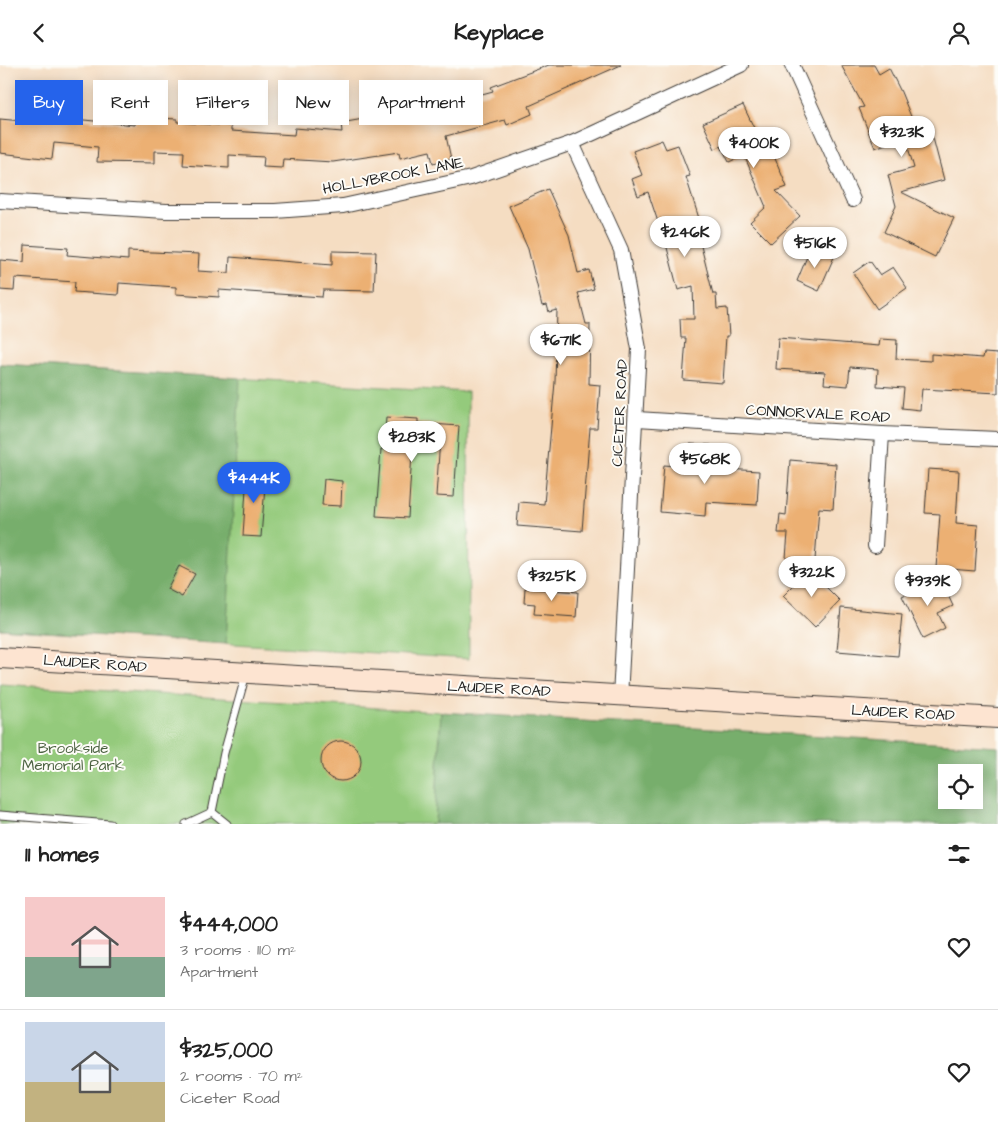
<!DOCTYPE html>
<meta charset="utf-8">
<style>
:root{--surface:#fff;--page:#f2f2f2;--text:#222;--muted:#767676;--line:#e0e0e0;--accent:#2563eb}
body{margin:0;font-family:"Architects Daughter",sans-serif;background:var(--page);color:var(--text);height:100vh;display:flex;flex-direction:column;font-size:19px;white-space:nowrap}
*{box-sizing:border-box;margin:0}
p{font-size:16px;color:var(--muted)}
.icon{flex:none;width:28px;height:28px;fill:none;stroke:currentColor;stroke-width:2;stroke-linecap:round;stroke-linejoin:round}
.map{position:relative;height:759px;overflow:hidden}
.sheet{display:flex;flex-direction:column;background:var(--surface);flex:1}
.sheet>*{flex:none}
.hud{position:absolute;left:15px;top:15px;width:500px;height:45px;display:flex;gap:10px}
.buttons{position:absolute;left:938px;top:699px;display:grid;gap:10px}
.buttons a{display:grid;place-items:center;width:45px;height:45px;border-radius:0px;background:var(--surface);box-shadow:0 2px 12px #0003;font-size:25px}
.price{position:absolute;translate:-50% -42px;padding:0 11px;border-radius:18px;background:#fff;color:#222;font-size:16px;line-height:32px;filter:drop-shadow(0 1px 2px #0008)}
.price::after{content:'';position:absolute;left:50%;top:30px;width:15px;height:11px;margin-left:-8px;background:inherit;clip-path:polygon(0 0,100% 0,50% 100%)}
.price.active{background:var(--accent);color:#fff}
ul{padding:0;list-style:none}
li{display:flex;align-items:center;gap:15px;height:125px;padding:0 25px}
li+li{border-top:1px solid var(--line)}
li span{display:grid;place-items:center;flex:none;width:140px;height:100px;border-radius:0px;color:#555}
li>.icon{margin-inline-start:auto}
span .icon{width:60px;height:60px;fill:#fffc;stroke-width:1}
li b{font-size:21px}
h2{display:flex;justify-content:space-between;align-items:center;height:60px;padding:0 25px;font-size:21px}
.pill{padding:0 18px;border-radius:0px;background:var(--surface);box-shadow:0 2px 12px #0003;font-size:18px;line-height:45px}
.pill.active{background:var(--accent);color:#fff}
header{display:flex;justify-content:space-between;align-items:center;height:65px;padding:0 25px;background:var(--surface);font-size:22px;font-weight:700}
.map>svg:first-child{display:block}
.green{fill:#94ca7c;stroke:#58734c}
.forest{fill:#77ae6c;stroke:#4a6544;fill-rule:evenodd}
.building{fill:#ecb073}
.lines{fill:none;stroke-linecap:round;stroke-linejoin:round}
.lane-casing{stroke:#3d3935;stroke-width:9}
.street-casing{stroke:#3d3935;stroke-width:16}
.secondary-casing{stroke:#3d3935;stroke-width:22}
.lane{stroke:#fff;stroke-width:7}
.street{stroke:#fff;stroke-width:14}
.secondary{stroke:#fde4d1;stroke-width:20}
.labels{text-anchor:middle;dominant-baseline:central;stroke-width:4;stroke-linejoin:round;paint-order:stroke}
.street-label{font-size:15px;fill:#1c1c1c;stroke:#fdfcf7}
.park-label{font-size:15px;fill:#4c6242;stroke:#fdfcf7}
</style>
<header><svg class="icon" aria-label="back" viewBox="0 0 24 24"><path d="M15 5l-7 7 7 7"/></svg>Keyplace<svg class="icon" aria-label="person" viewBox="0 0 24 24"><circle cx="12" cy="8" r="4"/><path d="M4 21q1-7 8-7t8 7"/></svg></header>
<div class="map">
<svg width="998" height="759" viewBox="0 0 998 759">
<rect width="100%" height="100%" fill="#fdfcf7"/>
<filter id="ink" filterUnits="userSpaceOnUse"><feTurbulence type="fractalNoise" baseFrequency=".02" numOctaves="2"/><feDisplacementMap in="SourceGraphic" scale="10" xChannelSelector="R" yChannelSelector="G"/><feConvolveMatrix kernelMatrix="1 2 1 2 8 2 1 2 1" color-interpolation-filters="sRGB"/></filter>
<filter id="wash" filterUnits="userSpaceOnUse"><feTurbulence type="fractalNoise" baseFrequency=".0096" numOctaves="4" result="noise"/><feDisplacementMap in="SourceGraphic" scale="20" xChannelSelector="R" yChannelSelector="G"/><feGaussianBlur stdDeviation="1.12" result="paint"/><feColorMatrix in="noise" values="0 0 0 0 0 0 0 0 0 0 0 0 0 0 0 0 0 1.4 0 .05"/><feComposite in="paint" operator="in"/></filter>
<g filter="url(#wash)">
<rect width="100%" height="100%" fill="#f5ddc2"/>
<g class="green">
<path d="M0,299l468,28 1,267 -469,-30z"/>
<path d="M0,619l441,28 -6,112h-435z"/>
</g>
<g class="forest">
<path d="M0,299l240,14 -14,266 -226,-15z"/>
<path d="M441,647l557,35v77h-563zM946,708h28v27h-28z"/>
</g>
<g id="blocks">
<g class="building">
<path d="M549,0h72l-92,41 3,8 -25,11 -2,-5 -59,16 5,23 -18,4 -3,-12 -30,7 -1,-6 -66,10 -50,-3 -1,9 -19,-1 1,-10 -35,-2v13l-46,-3 1,-13 -29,-1v12l-58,-1 1,-15 -44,-4 -2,16 -52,-6v-34l33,3v-7l102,10 1,-8 41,2v3l54,4v5l63,4 1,-7 47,4 -1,-9 50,-9 -3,-12 24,-4 4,18 34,-7 -1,-6 44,-12 -2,-4z"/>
<path d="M841,0h33l5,9 10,-6 12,24 20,49 12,-3 11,42 -43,12 53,26 -19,39 -51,-25 12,-26 -8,-31 26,-7 -9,-31 -30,11 -16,-40 5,-1z"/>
<path d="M743,40l22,46 6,-2 16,38 -11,4 24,25 -29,27 -21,-21 16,-15 -22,-52 -15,7 -8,-16 -6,3 -12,-26z"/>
<path d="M662,75l4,9 12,-4 12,31 -4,1 16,51 -5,2 16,64h3l1,15 10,-1 2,28h-3l-3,47 -40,-3 3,-42h-5l-1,-19h14l-1,-33 -15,4 -13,-50h-1l-16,-48 -10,4 -6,-17 10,-4 -9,-24z"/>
<path d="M548,124l21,46 9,38 11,-3 5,19 -16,4 8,31h4l-1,60 11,1 -3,43h-7l-8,103 -65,-5 2,-24 25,2 11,-122 2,-72 -8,2 -2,-7 -5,1 -14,-57 -19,-43z"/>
<path d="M25,180l43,3 -1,7 61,5v-9l71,3 -1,17 31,2 1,-16 102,8v-14l44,1 -2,39 -51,-1 -1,7 -103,-7v7l-43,-3v-7l-57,-4 -1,12 -44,-3 1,-10 -60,-4 -1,13 -14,-1v-30l24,2z"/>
<path d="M811,182l23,10 -15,34 -22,-10z"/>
<path d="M870,196l10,14 13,-8 14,21 -30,21 -24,-36z"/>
<path d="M778,273l101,8 1,-7 17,1 -1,19 35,2v-7l52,4 1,-5 14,1v39l-76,-4 -2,21 -18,-2 2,-20 -27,-2 1,-17 -28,-2 -2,19 -24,-2 1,-12 -49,-3z"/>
<path d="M386,352l32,2v4l41,3 -5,71 -18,-1 4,-57 -27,-2 -5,81 -32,-2 5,-67h3z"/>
<path d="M690,379l21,1 -2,23 50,3 -2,34 -51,-3 -1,14 -45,-4 4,-47 24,2z"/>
<path d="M790,395l46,4 -3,45 -14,-1 -4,52 -29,-2 2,-25h-10l2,-19 6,1z"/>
<path d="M928,404l31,2 -3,52 22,2 -3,46 -39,-3 4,-54 -15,-1z"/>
<path d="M247,407l19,1 -5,64 -18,-1z"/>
<path d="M324,414l18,2 -1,25 -19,-1z"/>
<path d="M179,501l16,8 -13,23 -15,-8z"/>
<path d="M809,505l31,31 -25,26 -32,-31z"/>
<path d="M940,513l13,28 -15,7 7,15 -22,11 -21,-43z"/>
<path d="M525,523l53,4 -2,25 -42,-3 1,-10 -11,-1z"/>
<path d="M841,543l61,6 -4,42 -61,-5z"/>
<circle cx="341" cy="696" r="20"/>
</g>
</g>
</g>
<g filter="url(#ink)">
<use href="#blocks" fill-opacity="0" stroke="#3d3935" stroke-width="1"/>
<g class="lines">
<defs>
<g id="lane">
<path d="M212,747l12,-59 22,-79"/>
<path d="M0,750l110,9"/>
<path d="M186,759l26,-12 15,12"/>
</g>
<g id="street">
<path d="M792,0l61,135"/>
<path d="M572,78l49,107 18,99 -19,348"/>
<path d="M0,136l166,10h109l68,-5 128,-28 101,-35 169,-78"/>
<path d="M637,354l245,15 116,5"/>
<path d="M875,481l7,-112"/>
</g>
<path id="secondary" d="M0,593l998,60"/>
</defs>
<use href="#lane" class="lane-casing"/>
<use href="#street" class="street-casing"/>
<use href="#secondary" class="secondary-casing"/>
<use href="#lane" class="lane"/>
<use href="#street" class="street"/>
<use href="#secondary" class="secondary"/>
</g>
</g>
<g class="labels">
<g class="street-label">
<text transform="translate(393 111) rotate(-11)">HOLLYBROOK LANE</text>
<text transform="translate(620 348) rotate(-87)">CICETER ROAD</text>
<text transform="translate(818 349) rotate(3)">CONNORVALE ROAD</text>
<text transform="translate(95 599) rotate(4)">LAUDER ROAD</text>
<text transform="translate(499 624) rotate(3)">LAUDER ROAD</text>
<text transform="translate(903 648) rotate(3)">LAUDER ROAD</text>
</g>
<g class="park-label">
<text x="73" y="683">Brookside<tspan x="73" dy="17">Memorial Park</tspan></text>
</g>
</g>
</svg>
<div class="buttons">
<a><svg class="icon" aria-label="locate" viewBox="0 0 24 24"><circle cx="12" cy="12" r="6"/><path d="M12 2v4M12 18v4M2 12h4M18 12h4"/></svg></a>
</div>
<b class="price" style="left:902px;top:93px">$323K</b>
<b class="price" style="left:754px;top:104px">$400K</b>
<b class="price" style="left:685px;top:193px">$246K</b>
<b class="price" style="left:815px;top:204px">$516K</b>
<b class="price" style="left:561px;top:301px">$671K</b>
<b class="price" style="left:412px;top:398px">$283K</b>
<b class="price" style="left:705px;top:420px">$568K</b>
<b class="price active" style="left:254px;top:439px">$444K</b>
<b class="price" style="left:812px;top:533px">$322K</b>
<b class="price" style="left:552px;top:537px">$325K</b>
<b class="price" style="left:928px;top:542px">$939K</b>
<div class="hud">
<a class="pill active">Buy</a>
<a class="pill">Rent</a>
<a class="pill">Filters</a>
<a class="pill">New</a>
<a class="pill">Apartment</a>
</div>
</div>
<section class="sheet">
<h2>11 homes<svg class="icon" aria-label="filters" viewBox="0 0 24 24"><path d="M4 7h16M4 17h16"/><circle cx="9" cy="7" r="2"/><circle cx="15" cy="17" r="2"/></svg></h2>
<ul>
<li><span style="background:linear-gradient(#f6c9c9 60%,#7fa58c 0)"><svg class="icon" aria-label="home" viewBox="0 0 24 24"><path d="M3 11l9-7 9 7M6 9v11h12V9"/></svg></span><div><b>$444,000</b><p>3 rooms · 110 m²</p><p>Apartment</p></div><svg class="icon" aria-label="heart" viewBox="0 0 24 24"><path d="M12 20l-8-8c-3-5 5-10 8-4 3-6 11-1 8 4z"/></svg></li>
<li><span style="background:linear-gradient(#c9d6e8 60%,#c2b280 0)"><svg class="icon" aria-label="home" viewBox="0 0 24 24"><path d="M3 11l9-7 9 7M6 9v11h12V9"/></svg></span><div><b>$325,000</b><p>2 rooms · 70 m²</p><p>Ciceter Road</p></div><svg class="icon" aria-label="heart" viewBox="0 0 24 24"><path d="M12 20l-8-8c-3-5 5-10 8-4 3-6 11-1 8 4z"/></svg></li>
</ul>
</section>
